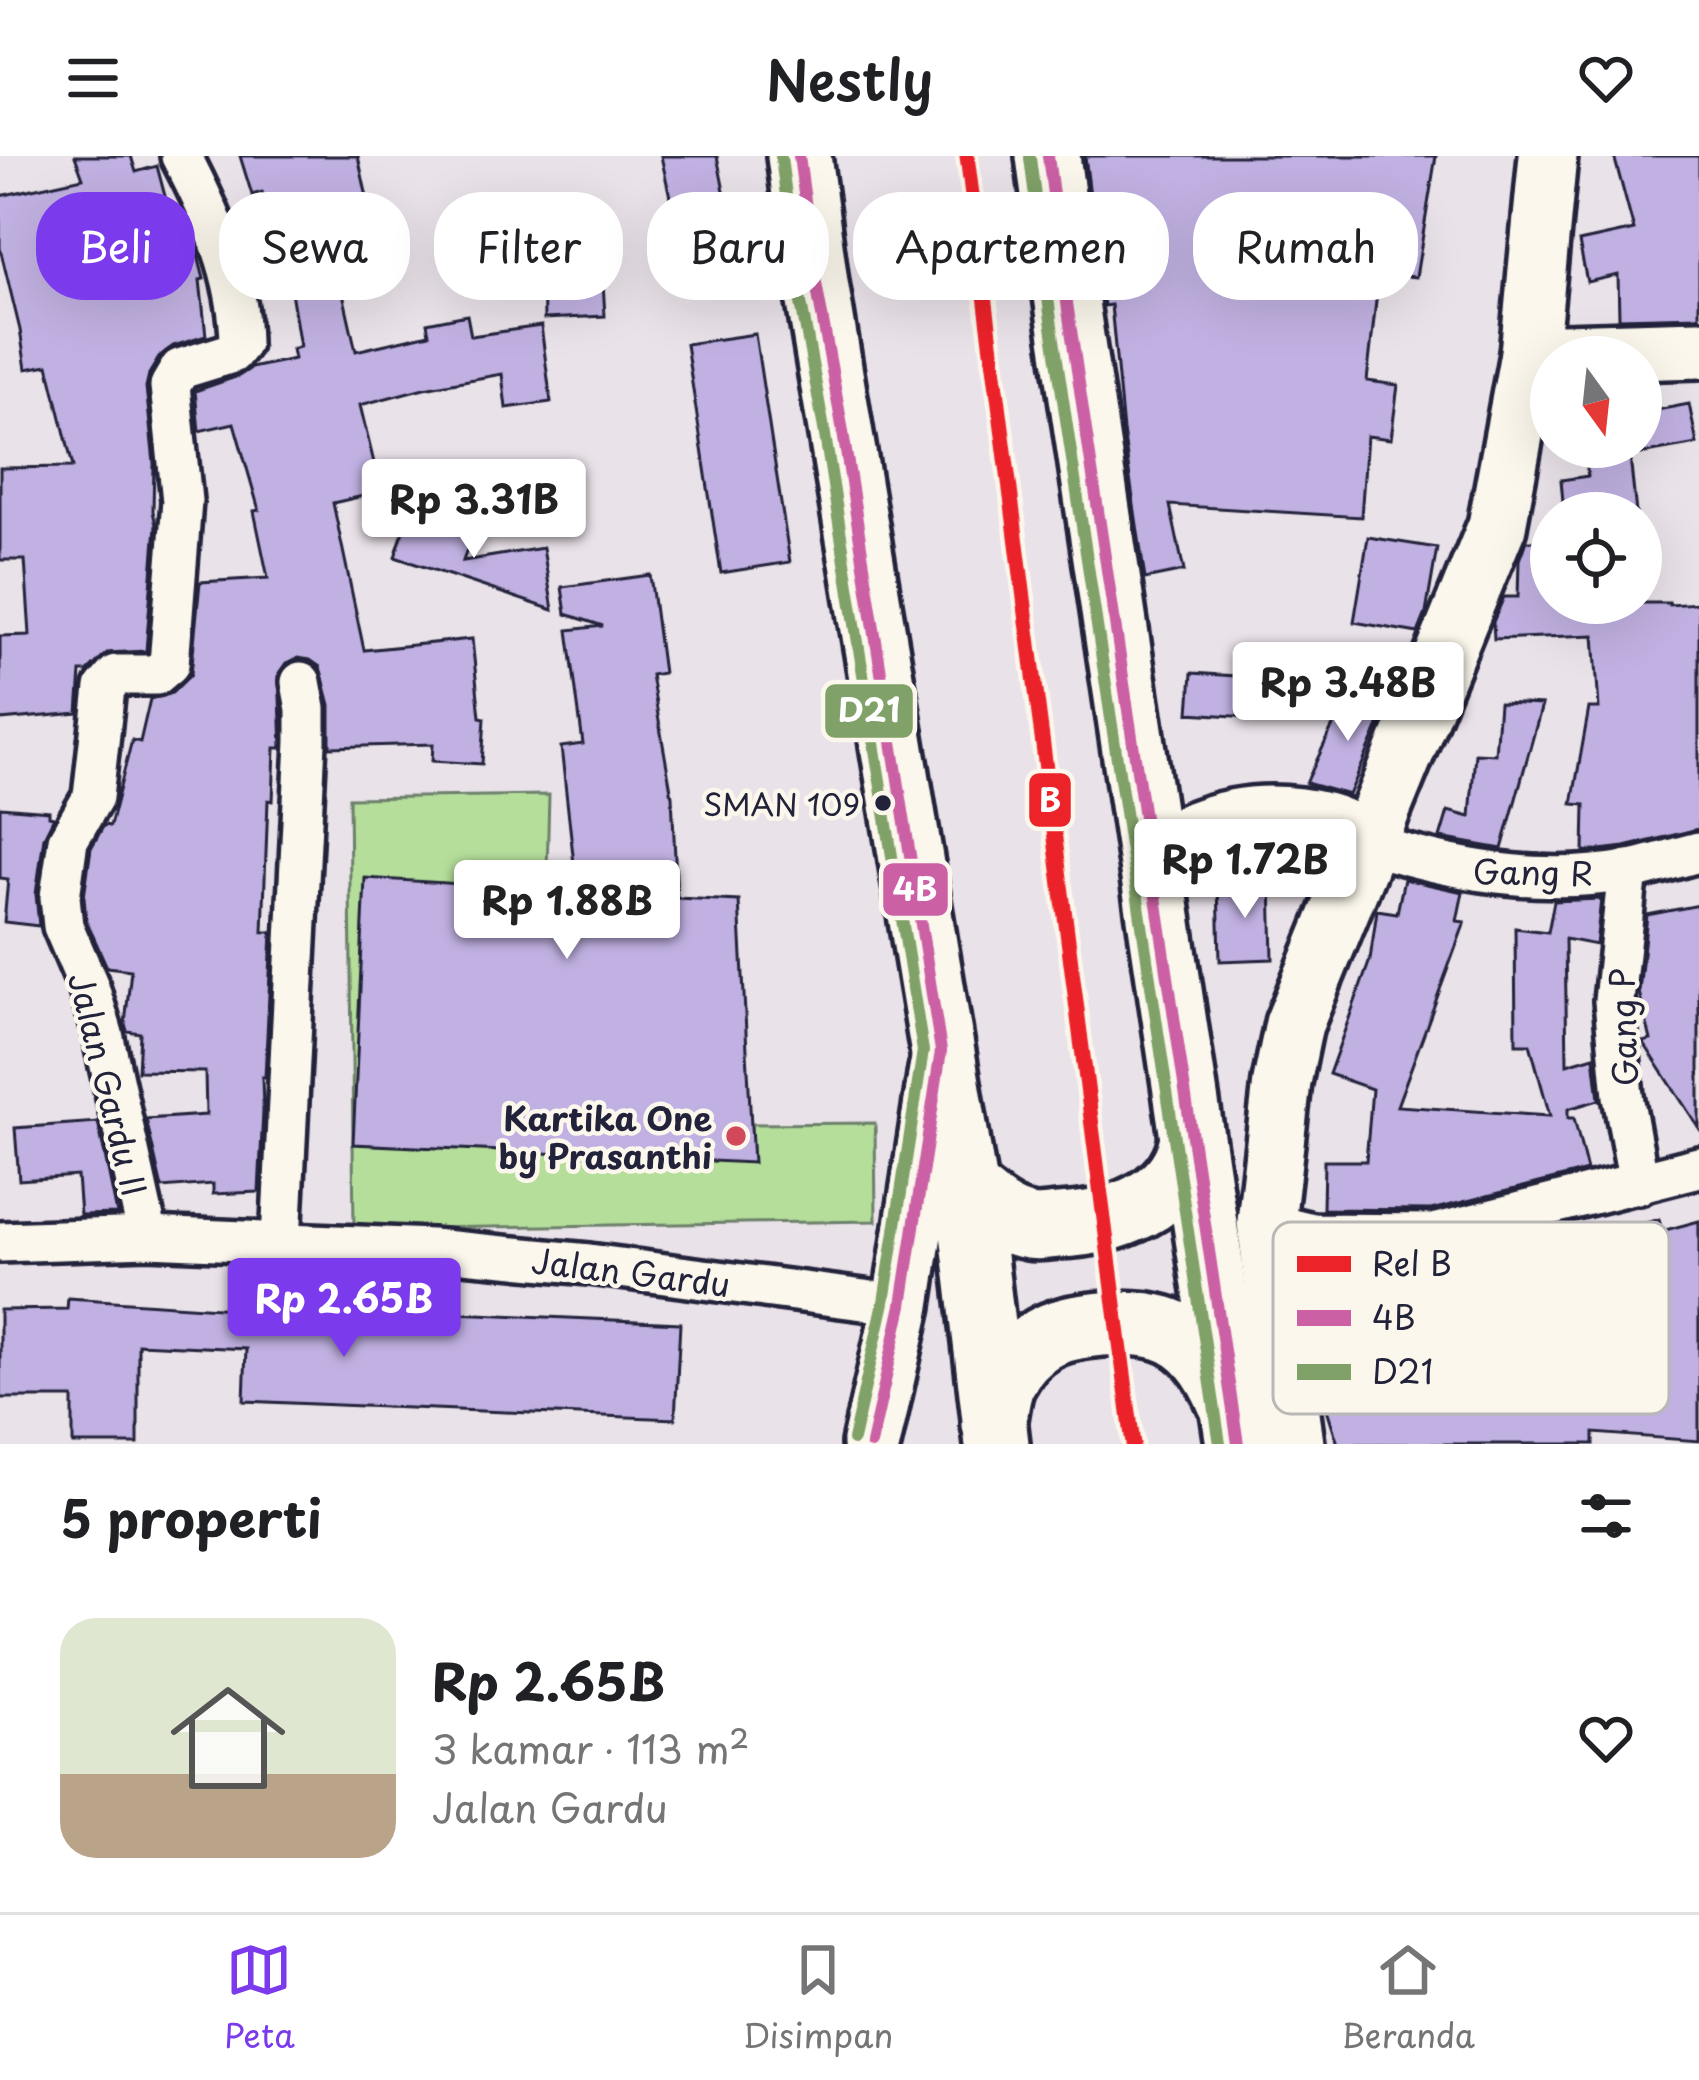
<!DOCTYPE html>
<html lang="id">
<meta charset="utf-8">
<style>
:root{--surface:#fff;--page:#f2f2f2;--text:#202124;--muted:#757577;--line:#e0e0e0;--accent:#7c3aed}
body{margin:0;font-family:"Playpen Sans",sans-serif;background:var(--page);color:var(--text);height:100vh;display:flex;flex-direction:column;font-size:45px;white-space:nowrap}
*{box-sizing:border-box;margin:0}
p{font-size:39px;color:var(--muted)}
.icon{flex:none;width:66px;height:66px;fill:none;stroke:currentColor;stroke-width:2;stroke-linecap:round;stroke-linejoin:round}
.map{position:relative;height:1288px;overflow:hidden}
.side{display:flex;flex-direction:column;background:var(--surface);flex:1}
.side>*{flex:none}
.banner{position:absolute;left:36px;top:36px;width:1629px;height:108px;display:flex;gap:24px}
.needle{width:78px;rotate:165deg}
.buttons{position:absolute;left:1530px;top:180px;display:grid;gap:24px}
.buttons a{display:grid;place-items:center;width:132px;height:132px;border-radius:50%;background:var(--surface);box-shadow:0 12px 48px #0002;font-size:60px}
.price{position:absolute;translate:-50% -102px;padding:0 27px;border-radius:12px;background:#fff;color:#222;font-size:39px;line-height:78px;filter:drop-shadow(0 3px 6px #0008)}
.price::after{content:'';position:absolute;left:50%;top:72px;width:36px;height:27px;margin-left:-18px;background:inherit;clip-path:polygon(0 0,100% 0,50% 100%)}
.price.on{background:var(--accent);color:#fff}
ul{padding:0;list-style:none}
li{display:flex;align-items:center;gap:36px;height:300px;padding:0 60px}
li+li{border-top:3px solid var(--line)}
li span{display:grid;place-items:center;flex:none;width:336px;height:240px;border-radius:36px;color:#555}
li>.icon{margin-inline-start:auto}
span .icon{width:144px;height:144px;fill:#fffc;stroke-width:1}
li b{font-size:51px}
h2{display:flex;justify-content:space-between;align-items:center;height:144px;padding:0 60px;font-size:51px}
.pill{padding:0 42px;border-radius:48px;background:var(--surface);box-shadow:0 12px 48px #0002;font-size:42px;line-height:108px}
.pill.on{background:var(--accent);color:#fff}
header{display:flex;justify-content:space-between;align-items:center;height:156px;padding:0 60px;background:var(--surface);font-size:54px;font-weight:600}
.tabs{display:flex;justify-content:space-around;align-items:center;height:168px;border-top:3px solid var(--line);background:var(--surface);font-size:33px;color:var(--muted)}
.tabs a{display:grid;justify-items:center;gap:6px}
.tabs .on{color:var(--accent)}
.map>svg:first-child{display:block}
.green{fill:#b5de9b;stroke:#6c806b;stroke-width:3}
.building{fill:#c1b1e2;stroke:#22223b;stroke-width:3}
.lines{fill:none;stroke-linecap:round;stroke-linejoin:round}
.street-casing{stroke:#22223b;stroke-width:48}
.secondary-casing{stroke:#22223b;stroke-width:66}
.primary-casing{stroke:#22223b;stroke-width:72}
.street{stroke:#fbf7ec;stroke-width:39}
.secondary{stroke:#fbf7ec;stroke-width:57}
.primary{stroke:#fbf7ec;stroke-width:63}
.bus-1-casing{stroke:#fbf7ec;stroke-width:21}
.bus-2-casing{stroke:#fbf7ec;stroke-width:21}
.bus-1{stroke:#cb60a4;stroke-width:12}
.bus-2{stroke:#80a167;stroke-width:12}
.rail-1-casing{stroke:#fbf7ec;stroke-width:24}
.rail-1{stroke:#ec2329;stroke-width:15}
.bus-dot{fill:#22223b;stroke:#fbf7ec;stroke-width:4.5}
.poi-dot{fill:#d1495b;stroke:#fbf7ec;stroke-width:4.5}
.labels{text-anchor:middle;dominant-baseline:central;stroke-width:9;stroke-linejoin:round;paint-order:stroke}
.bus-label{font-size:30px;fill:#22223b;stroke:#fbf7ec;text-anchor:end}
.street-label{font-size:33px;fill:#22223b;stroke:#fbf7ec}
.poi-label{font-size:33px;font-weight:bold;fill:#22223b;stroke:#fbf7ec;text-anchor:end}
.key{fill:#fbf7ec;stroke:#bab7b7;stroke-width:3}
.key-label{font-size:33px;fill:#22223b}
.line-badge{stroke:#fbf7ec;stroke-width:4.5}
.badge-label{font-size:33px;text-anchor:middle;font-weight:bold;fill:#fff}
</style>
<header><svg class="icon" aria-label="menu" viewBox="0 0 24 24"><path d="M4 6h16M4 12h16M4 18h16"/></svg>Nestly<svg class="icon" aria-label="heart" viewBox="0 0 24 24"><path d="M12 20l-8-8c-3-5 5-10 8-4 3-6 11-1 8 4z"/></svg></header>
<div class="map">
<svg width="1699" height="1288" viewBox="0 0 1699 1288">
<rect width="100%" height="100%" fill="#eae2e9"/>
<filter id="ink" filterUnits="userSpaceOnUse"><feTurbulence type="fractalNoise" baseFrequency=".00833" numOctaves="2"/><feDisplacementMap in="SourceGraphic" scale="24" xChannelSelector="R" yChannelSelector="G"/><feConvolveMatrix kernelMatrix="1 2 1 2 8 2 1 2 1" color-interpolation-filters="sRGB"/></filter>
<g filter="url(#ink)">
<path class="green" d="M549,639l-3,113 194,216 135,-1 1,98 -522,8 -5,-431z"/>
<g class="building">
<path d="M75,0h56l5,16 21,-6 13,49 5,-1 11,37 10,-3 8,31 -4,1 6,56 -33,10 -13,10 -11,18 -3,13 8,76 -1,48 3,14 -10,126 -39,2 -20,19h-6l-3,41 -78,7v-84l30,-1 -5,-75h-25v-92l73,-1 -25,-102 -22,4 -6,-39 -20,-82v-52l83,-18z"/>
<path d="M240,0h118l25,115 -43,9 16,71 73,-17 -2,-11 40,-8 4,21 70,-10 10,76 -45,6 -4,-34 -78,14 -64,17 21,87 -48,11 31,147 108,-11 8,78 5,1 -3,46 -50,-3 1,-17 -103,3v-42l-10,-38 -10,-7 -12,-2 -12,5 -7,10 3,75h-7l-2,53 -5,-1 -5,132h9l-7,145h-3l1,34 -4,81 -46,2v-10l-51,4 -16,-69 60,-4 -1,-43 -67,-1 2,-38 -13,-2 -2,-7 6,-54 -24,-3 -21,-47 -2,-23 7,-49 13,-23 6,1 22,-86 8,2 10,-43 22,-6 19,-19 9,-92 68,-4 -14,-67 5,-1 -25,-87 -35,8 -4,-40 44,-15 12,-8 43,-9 -2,-10 8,-2 -18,-111 -6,2 -14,-46 -10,3z"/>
<path d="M661,0h56l17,85 -52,11z"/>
<path d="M1085,0h351l-20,121 -37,-3 -12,107 31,4 -7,54 -24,-3 -6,81 -191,-12 14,66 -39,8 -22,-148 -12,-126 -7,1z"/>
<path d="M1614,0h85v160l-80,2 -1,-43 -31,7 -8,-40 55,-12z"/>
<path d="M602,110l3,50 -61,3 -1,-50z"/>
<path d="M755,178l35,228 -69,11 -35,-229z"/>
<path d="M1689,248l8,40 -56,10v-41z"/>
<path d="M1583,291h46l7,66h-72l-3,-33 27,-4z"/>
<path d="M410,355l63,21 -10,29 80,-13 10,62 -158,-53z"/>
<path d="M1368,381l69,11 -11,65 -8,20 -64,-11z"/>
<path d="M1526,385h25v62h118v2l30,-2v226l-74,18 -41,5 1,-47 -13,-1 17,-96h10l-5,-73 -100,4 -1,-17 11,-25h14l1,-37z"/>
<path d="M650,419l13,98 -12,2 21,121 5,102 62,3 14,262 -400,-19 12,-266 212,13 -16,-144 22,-3 -15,-114 35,-4 -37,-12 -4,-27z"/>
<path d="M1192,517l73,5 -1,40 -75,-5z"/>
<path d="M1348,538l20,2 20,9 -39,90 -43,-12z"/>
<path d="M1499,547l43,2 -40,144 -62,-11 8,-27 22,6 5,-64 20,1z"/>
<path d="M0,651l49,4v5l5,1 -10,20 -8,57 3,32 -35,-4 4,-43 -8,-1z"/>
<path d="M1404,723l59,13 -6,29 8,1 -68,184 153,10 -20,-72h-14l-1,-116 33,4 6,-31 47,-2 -5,46 -31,-6 2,125 27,-8 5,44 -31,9v9h6l13,53 -156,39 -108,-1 1,-48h42l6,-72 -43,-15 41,-114 7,-50 20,3z"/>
<path d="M1271,726l2,77 -53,2 -2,-78z"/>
<path d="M1699,749v223l-56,-86 8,-2 -12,-48 8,-77z"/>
<path d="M98,966l19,92 -37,1 -3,-39 -58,4 -4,-52z"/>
<path d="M1659,1063l3,12 37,-10v220l-105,-8v11h-256l-16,-51 -9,-64 67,-22 -1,-4 36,-6 5,29 31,-3 2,18 72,-12 -3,-17 35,-7 3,14 74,-16 -20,-71z"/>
<path d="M68,1142l180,12v-6l432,19 -5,96 -431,-18 2,-52 -108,-5v100h-65v-46h-73v-88l67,-1z"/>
</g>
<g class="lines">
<defs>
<g id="street">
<path d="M1369,688c84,26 170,42 258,27 24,-5 48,-13 72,-19"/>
<path d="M1628,714l-14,131 9,95 16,88"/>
<path d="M1266,1066l46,11 122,1 265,-67"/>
<path d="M148,1081l-45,-203 -14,-47 -26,-61 -3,-29 8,-57 25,-43 12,-109 11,-13h40l13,-11 13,-163 -12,-115 10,-17 52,-16 8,-10c-1,-67 -29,-130 -59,-187"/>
<path d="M281,1085l25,-499v-33l-5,-27"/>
<path d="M0,1086l148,-5 283,12 158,15 313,41"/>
</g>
<g id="secondary">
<path d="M1529,198l170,-5"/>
<path d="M871,1288l31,-139 36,-235"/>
<path d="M1295,1288l-29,-222 16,-140 12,-58 203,-498 32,-172 19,-198"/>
</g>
<g id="primary">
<path d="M799,0l17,127 155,940 26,221"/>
<path d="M1048,0l20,154 170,1134"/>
<path d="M1151,698c57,-31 108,-46 174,-29 15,4 30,13 44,19"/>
<path d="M965,1033c19,16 39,34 64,38 9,2 20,0 29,-1 54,-2 120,-23 133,-83"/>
<path d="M994,1268c3,-14 4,-33 11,-45 9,-16 23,-31 38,-40 27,-16 89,-20 119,-11 34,10 55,43 67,73"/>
</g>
</defs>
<use href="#street" class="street-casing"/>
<use href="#secondary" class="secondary-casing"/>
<use href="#primary" class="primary-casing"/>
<use href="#street" class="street"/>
<use href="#secondary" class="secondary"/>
<use href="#primary" class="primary"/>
<defs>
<g id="bus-1">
<path d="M799,0l17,127 26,143 99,625 -39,254 -31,139"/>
<path d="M1048,0l20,154 170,1134"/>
</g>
<g id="bus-2">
<path d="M781,2l17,128 26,143 99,622 -39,251 -31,138"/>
<path d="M1030,2l20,155 170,1131"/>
</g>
</defs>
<use href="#bus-1" class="bus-1-casing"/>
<use href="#bus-2" class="bus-2-casing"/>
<use href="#bus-1" class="bus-1"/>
<use href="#bus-2" class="bus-2"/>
<defs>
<path id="rail-1" d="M967,0l166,1288"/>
</defs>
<use href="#rail-1" class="rail-1-casing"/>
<use href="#rail-1" class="rail-1"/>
</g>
</g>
<circle class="bus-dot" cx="883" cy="647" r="10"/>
<circle class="poi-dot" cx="736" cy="980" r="12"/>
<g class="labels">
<g class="bus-label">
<text x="860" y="647">SMAN 109</text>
</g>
<g class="street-label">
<text transform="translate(1533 715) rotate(1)">Gang R</text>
<text transform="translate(1622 871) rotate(-92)">Gang P</text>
<text transform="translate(109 928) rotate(76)">Jalan Gardu II</text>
<text transform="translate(631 1115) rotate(7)">Jalan Gardu</text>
</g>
<g class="poi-label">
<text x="712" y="961">Kartika One<tspan x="712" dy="38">by Prasanthi</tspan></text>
</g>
</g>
<rect x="1273" y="1066" width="396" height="192" rx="18" class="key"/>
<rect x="1297" y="1100" width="54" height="16" fill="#ec2329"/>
<rect x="1297" y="1154" width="54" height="16" fill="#cb60a4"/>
<rect x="1297" y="1208" width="54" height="16" fill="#80a167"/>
<g class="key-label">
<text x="1372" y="1120">Rel B</text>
<text x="1372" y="1174">4B</text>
<text x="1372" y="1228">D21</text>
</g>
<g class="line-badge">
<rect x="823" y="526" width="92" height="58" rx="12" fill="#80a167"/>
<rect x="1027" y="615" width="46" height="58" rx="12" fill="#ec2329"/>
<rect x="881" y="705" width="69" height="57" rx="12" fill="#cb60a4"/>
</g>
<g class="badge-label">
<text x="869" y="566">D21</text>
<text x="1050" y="656">B</text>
<text x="915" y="745">4B</text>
</g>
</svg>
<div class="buttons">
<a><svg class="needle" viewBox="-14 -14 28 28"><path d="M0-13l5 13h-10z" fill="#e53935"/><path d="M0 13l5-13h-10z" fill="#757577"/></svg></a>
<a><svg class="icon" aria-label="locate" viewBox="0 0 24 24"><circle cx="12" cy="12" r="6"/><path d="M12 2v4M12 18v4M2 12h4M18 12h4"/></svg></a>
</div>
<b class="price" style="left:474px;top:405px">Rp 3.31B</b>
<b class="price" style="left:1348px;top:588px">Rp 3.48B</b>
<b class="price" style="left:1245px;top:765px">Rp 1.72B</b>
<b class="price" style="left:567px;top:806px">Rp 1.88B</b>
<b class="price on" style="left:344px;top:1204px">Rp 2.65B</b>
<div class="banner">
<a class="pill on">Beli</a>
<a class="pill">Sewa</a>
<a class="pill">Filter</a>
<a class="pill">Baru</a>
<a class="pill">Apartemen</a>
<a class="pill">Rumah</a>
</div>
</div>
<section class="side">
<h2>5 properti<svg class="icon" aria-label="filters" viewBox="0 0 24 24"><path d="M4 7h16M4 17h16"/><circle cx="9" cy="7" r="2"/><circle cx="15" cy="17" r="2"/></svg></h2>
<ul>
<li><span style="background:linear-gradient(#dfe7d0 65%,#b9a48a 0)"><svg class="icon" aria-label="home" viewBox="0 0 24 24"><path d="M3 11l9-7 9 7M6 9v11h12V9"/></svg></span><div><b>Rp 2.65B</b><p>3 kamar · 113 m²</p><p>Jalan Gardu</p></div><svg class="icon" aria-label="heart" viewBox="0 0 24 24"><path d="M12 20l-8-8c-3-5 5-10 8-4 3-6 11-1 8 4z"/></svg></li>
</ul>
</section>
<nav class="tabs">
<a class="on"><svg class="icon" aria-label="map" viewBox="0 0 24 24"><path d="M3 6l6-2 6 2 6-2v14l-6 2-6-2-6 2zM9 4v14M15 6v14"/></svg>Peta</a>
<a><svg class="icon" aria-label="saved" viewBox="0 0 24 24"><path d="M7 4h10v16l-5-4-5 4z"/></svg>Disimpan</a>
<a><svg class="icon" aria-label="home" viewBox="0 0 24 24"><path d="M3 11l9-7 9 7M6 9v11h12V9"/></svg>Beranda</a>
</nav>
